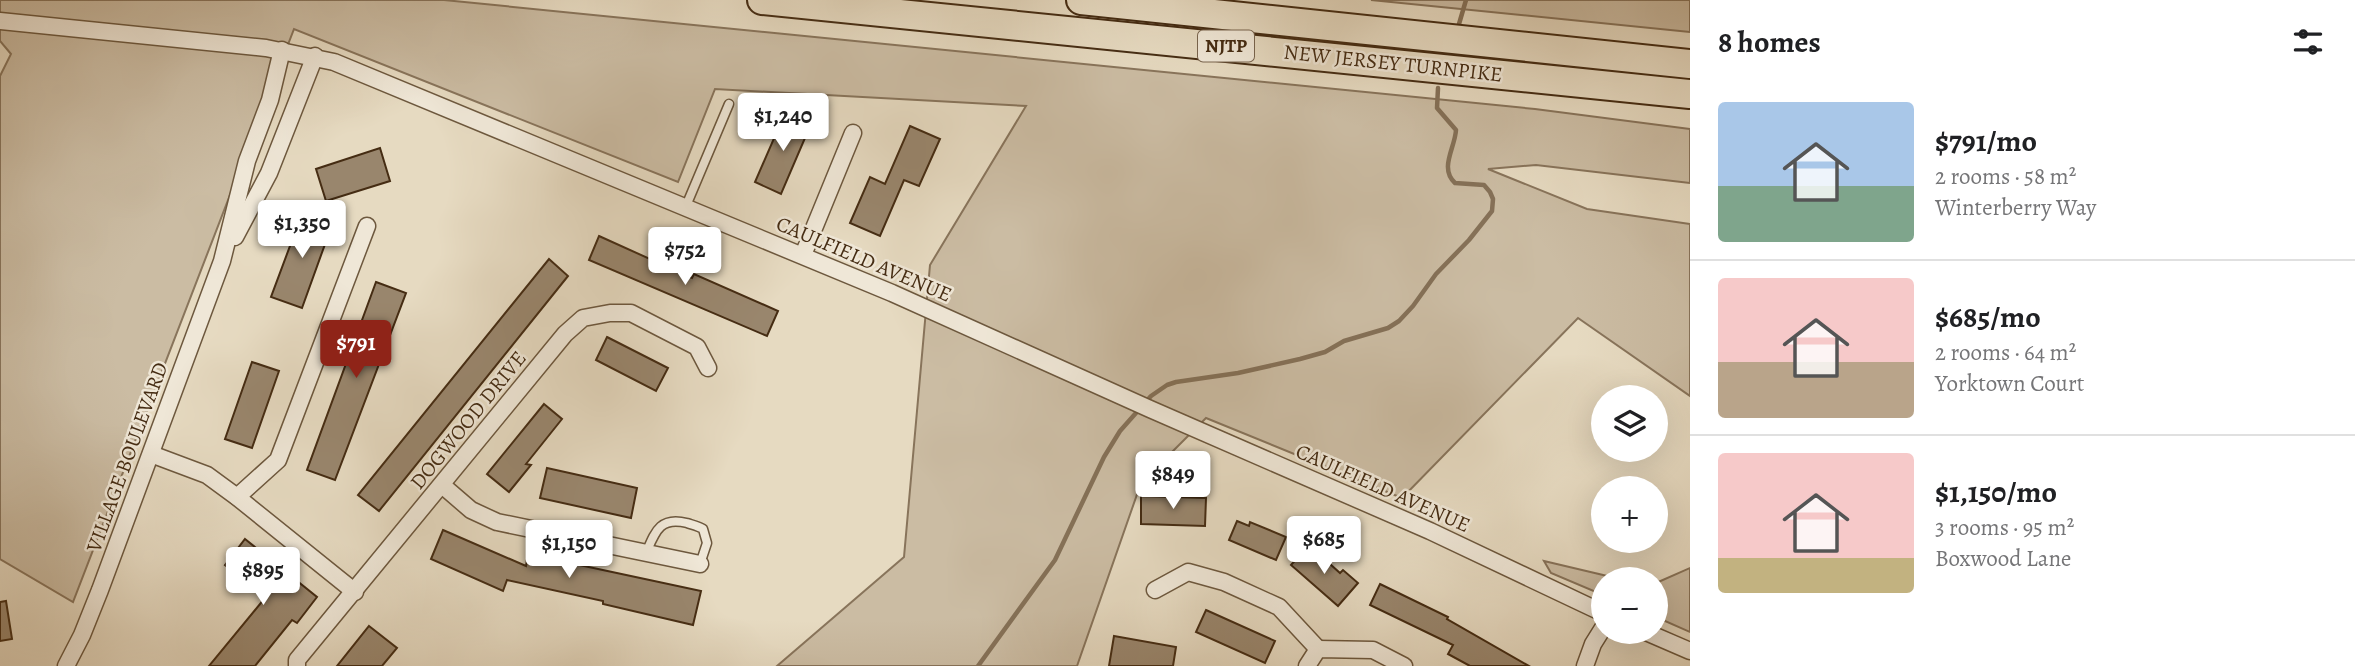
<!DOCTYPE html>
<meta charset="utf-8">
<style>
:root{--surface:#fff;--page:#f2f2f2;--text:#202124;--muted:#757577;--line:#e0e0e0;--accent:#8f2418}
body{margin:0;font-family:Alegreya,serif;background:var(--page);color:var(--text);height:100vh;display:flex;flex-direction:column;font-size:26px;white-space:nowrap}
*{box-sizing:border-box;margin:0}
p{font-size:23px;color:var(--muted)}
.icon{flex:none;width:38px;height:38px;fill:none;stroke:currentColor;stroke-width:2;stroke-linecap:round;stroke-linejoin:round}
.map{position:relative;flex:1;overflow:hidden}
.side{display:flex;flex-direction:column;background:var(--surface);width:665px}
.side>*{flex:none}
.buttons{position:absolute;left:1591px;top:385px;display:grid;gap:14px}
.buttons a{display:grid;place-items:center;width:77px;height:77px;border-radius:50%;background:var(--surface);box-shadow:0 7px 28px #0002;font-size:35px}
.price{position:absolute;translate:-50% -60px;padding:0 16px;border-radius:7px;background:#fff;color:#222;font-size:23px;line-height:46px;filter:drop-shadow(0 2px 4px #0008)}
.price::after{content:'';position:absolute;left:50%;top:42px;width:21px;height:16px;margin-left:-10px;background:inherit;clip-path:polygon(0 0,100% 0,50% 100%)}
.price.on{background:var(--accent);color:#fff}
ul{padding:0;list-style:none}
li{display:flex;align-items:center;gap:21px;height:175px;padding:0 28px}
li+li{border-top:2px solid var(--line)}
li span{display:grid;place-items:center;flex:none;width:196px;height:140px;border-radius:7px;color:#555}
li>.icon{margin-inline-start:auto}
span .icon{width:84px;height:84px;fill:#fffc;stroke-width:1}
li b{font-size:30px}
h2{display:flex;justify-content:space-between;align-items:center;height:84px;padding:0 28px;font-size:30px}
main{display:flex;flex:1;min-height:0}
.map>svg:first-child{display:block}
.green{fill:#cbbca3;stroke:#88745b;stroke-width:2}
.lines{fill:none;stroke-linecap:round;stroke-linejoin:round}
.stream{stroke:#857158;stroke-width:4.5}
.building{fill:#99866d;stroke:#452c13;stroke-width:2}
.service-casing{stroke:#6d583e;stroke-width:11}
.minor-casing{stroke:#6d583e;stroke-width:19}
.motorway-casing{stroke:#452c13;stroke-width:32}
.service{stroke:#efe7d7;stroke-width:8}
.minor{stroke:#efe7d7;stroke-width:16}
.motorway{stroke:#e6dac1;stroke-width:28}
.labels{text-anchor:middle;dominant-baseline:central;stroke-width:5;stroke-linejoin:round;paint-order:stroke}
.shield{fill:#efe7d7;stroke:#78644e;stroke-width:2}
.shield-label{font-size:19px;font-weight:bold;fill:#452c13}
.street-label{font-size:21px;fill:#452c13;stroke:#efe7d7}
</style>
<main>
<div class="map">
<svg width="1690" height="666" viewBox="0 0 1690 666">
<rect width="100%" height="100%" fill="#e6dac1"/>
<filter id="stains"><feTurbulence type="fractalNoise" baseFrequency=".00286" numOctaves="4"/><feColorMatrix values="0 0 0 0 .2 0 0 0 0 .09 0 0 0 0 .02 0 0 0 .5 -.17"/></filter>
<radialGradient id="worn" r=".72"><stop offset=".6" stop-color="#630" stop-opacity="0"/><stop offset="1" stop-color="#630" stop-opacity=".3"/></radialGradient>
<g class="green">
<path d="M0,0h444l1091,109 155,20v54l-154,-18 -48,4 99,40 103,15v172l-112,-78 -176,180 -196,-80 -65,65 -64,183h-300l127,-109 26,-292 96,-159 -311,-17 -37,93 -384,-153 -221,573 -73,-43v-483l11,-22 -11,-13z"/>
<path d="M1371,0h319v32z"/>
<path d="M1544,561l76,18h-17v16l-52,-22z"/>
<path d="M1690,568v64l-34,-15v-34z"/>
</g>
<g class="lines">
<g class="stream">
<path d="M1459,24l7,-24"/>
<path d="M978,666l77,-106 49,-103 16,-26 31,-35 16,-11 9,-3 62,-9 62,-14 25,-7 19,-11 44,-13 11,-7 14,-15 23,-32 33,-34 23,-29 1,-12 -3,-7 -6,-7 -29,-2c-16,-15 0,-35 1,-53l-19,-22 1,-20"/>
</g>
</g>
<g class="building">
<path d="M785,113l26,11 -30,70 -26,-12z"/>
<path d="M910,126l30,13 -21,47 -15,-6 -24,56 -30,-13 20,-46 15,7z"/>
<path d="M380,148l10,33 -64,20 -10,-32z"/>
<path d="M303,211l30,11 -31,86 -31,-11z"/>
<path d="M599,236l93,42 2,-4 84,37 -11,25 -178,-76z"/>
<path d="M549,259l19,17 -189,235 -21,-16z"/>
<path d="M376,282l30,11 -71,187 -28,-10z"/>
<path d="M607,337l61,31 -12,23 -60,-31z"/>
<path d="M252,362l27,9 -27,77 -27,-9z"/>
<path d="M544,404l18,15 -36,45 5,1 -22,27 -22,-18z"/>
<path d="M547,468l90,20 -6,30 -91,-20z"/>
<path d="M1141,496l65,2 -1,28 -64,-2z"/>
<path d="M1237,521l12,5 1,-4 36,15 -10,23 -47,-20z"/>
<path d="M443,530l83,36 2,-12 173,37 -8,34 -90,-21v-3l-96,-21 -4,11 -72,-32z"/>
<path d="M245,539l72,58 -20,26 -5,-3 -37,46h-46l56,-68 -40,-33z"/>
<path d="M1309,545l31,28 3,-3 15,13 -20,23 -47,-41z"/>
<path d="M1380,584l68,33 -1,2 82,47h-59l-22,-12 5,-9 -83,-40z"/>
<path d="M6,601l6,38 -12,2v-39z"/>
<path d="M1206,610l69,31 -10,22 -69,-31z"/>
<path d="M369,626l28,22 -15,18h-45z"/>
<path d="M1114,636l62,11 -3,19h-64z"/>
</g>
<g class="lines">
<defs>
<g id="service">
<path d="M686,206l43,-102"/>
<path d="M646,553c9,-21 14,-37 41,-30 6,2 11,3 16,6l4,14 -7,21"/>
</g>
<g id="minor">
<path d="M0,21l266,27 68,14 558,231 258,116 280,122 173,82"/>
<path d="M235,237l34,-64 46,-117"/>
<path d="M803,255l50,-122"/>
<path d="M151,454l56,21 30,22 118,95"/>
<path d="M442,485l29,25 26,12 203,42"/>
<path d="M237,497l41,-37 89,-234"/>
<path d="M1155,590l33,-18 36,10 55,25 39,42"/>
<path d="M1646,632l44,19"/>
<path d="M66,666l16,-31 18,-45 122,-329 25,-100 23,-61 12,-50"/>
<path d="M297,666v-6l268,-326 18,-16 27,-5h21l66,34 11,21"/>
<path d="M1307,666l11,-17 55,1 31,16"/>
<path d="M1585,666l8,-22 10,-16"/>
</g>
<g id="motorway">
<path d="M762,0l928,94"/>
<path d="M1081,0l609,64"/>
</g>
</defs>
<use href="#service" class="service-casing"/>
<use href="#minor" class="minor-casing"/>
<use href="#motorway" class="motorway-casing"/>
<use href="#service" class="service"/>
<use href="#minor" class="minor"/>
<use href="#motorway" class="motorway"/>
</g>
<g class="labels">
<rect class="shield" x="1198" y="30.5" width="56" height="31" rx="5"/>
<g class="shield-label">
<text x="1226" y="46">NJTP</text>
</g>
<g class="street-label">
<text transform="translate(1393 63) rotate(6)">NEW JERSEY TURNPIKE</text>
<text transform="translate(864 259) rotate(23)">CAULFIELD AVENUE</text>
<text transform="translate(468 420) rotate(-51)">DOGWOOD DRIVE</text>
<text transform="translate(127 457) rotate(-70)">VILLAGE BOULEVARD</text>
<text transform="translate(1383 488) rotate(24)">CAULFIELD AVENUE</text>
</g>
</g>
<rect width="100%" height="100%" filter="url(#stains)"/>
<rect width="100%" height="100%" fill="url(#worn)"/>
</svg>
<div class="buttons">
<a><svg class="icon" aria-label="layers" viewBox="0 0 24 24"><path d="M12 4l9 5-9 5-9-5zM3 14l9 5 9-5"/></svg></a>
<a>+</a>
<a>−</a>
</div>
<b class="price" style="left:783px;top:153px">$1,240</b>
<b class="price" style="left:302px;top:260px">$1,350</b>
<b class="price" style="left:685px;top:287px">$752</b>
<b class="price on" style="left:356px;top:380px">$791</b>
<b class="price" style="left:1173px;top:511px">$849</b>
<b class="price" style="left:1324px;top:576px">$685</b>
<b class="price" style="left:569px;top:580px">$1,150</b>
<b class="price" style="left:263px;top:607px">$895</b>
</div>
<section class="side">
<h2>8 homes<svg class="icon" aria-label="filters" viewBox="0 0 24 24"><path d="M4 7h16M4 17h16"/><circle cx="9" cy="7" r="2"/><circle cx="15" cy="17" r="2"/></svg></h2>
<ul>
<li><span style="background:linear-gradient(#a9c7e8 60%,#7fa58c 0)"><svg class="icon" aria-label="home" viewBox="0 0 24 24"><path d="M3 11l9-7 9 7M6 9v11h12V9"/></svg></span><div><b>$791/mo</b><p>2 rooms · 58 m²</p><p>Winterberry Way</p></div></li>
<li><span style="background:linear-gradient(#f6c9c9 60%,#b9a48a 0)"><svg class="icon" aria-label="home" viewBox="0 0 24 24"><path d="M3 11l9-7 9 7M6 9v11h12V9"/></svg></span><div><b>$685/mo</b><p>2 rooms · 64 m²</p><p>Yorktown Court</p></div></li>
<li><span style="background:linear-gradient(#f6c9c9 75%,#c2b280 0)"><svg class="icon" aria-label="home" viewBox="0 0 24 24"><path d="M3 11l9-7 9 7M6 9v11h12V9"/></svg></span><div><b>$1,150/mo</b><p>3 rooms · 95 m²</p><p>Boxwood Lane</p></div></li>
</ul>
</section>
</main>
